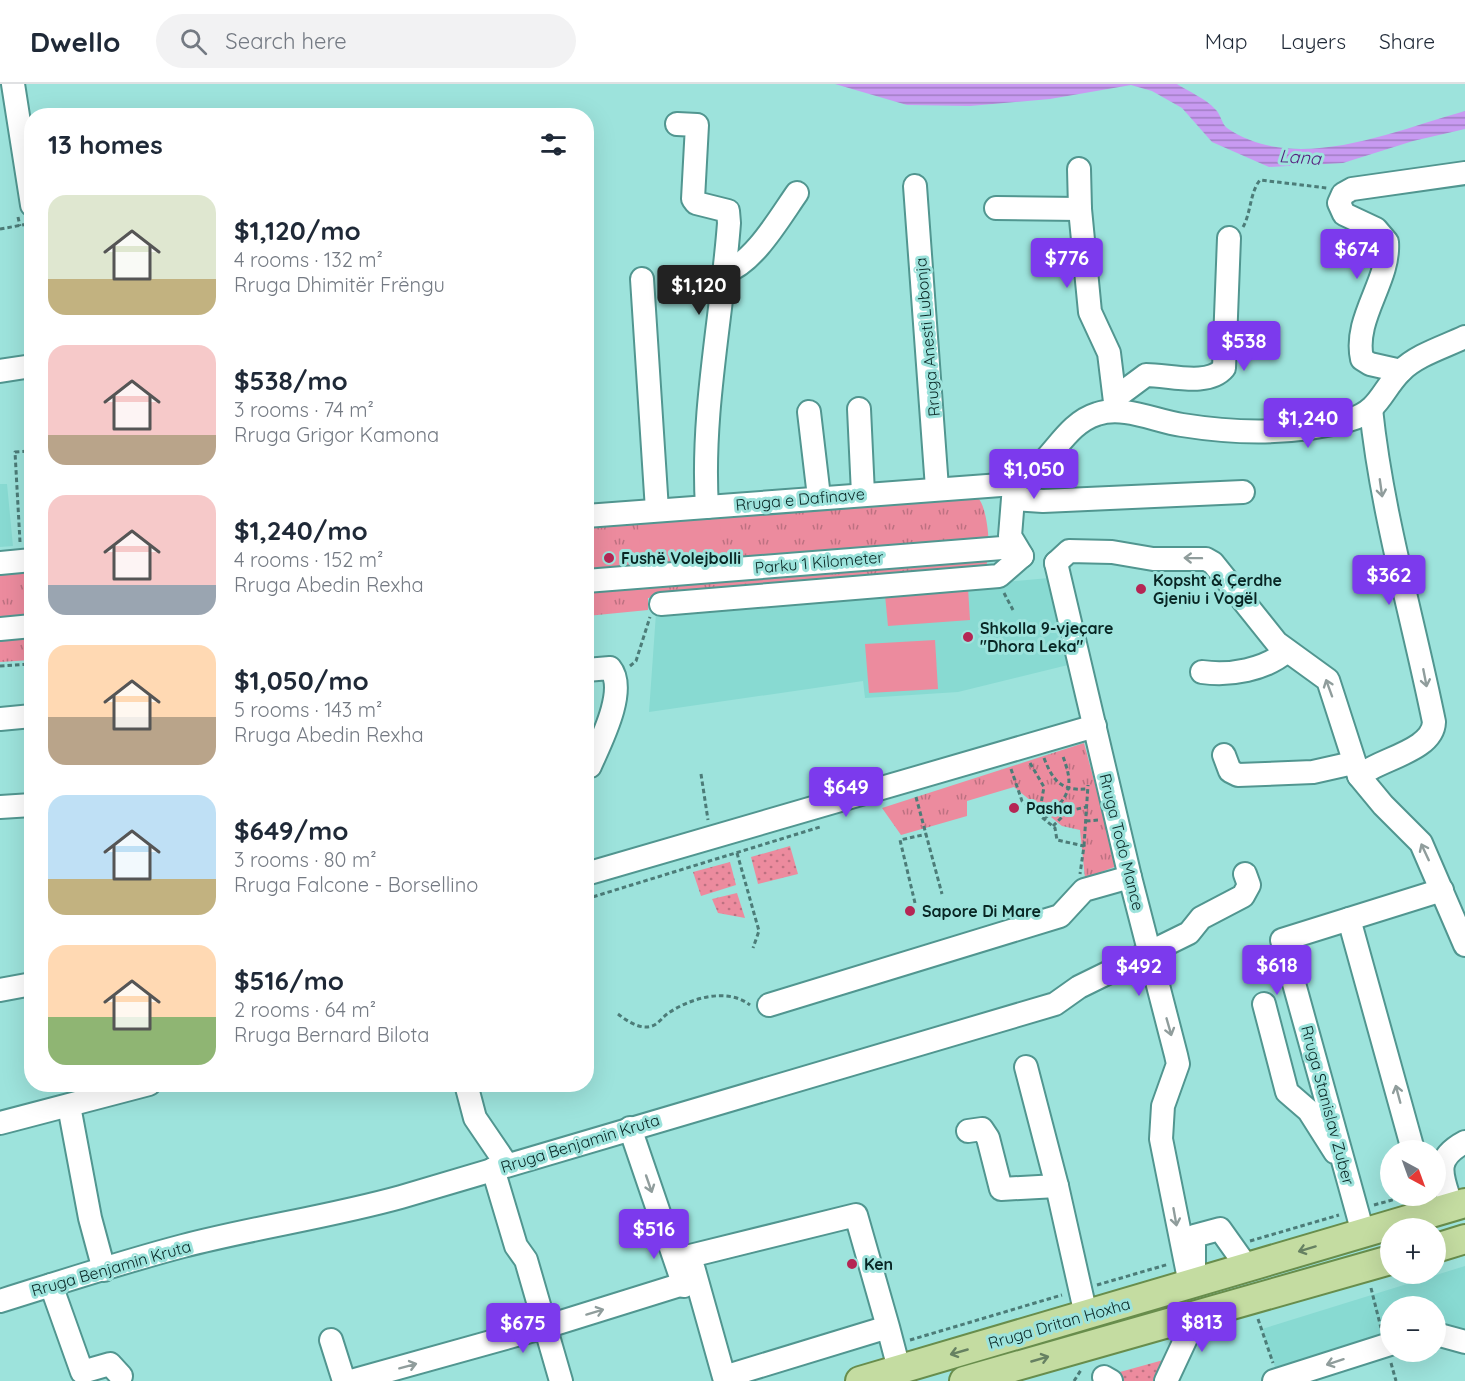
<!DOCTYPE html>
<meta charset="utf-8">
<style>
:root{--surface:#fff;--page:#f2f2f3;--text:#1f2937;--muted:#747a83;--line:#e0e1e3;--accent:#7c3aed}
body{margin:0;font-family:Quicksand,sans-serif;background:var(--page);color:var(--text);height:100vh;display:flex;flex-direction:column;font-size:22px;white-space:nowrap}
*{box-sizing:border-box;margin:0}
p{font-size:20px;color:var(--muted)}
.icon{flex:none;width:33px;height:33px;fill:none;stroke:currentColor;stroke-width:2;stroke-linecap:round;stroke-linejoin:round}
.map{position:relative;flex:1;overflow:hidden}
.drawer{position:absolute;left:24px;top:24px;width:570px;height:984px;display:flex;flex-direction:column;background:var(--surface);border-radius:24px;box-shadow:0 6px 24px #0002}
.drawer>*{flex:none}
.needle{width:39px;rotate:139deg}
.tools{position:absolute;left:1380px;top:1056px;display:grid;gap:12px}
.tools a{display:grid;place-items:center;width:66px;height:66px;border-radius:50%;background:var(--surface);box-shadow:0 6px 24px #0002;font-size:30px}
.price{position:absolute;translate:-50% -51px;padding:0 14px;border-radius:6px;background:var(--accent);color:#fff;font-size:20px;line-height:39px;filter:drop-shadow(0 2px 3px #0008)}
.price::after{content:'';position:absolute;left:50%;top:36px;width:18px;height:14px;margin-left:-9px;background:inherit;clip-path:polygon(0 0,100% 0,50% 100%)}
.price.on{background:#222;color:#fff}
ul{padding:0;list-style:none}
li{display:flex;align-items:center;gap:18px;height:150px;padding:0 24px}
li span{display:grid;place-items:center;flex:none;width:168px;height:120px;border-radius:18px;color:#555}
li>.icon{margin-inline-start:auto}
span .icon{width:72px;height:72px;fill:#fffc;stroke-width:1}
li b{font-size:26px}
h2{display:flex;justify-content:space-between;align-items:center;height:72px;padding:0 24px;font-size:26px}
header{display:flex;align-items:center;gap:36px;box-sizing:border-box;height:84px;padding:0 30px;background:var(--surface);border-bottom:2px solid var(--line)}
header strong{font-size:28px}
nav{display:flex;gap:33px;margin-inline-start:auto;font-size:21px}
.search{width:420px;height:54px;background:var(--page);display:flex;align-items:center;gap:15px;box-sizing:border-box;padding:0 21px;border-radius:33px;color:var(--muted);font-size:22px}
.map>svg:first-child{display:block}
.built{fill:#88dad2}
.grass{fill:url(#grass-dots)}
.park{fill:url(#park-tufts)}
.pitch{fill:#ec8b9e}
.water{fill:url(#water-rules)}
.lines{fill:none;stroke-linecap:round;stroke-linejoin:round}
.minor-casing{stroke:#519690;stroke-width:26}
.major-casing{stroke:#688d4c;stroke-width:32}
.path{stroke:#4c7c78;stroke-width:3;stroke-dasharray:4.5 3;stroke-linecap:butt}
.minor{stroke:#fff;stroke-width:22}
.major{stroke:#c4dca1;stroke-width:28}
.oneway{stroke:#909d9c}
.oneway2{stroke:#668162}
.poi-dot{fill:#b52654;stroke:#9de3dc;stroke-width:2}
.labels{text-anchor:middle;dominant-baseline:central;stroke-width:6;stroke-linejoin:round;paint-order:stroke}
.street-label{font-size:16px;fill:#082624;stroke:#9de3dc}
.poi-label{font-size:16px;font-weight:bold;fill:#082624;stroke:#9de3dc;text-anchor:start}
.water-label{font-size:18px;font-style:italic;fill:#551c7c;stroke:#9de3dc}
</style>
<header>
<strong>Dwello</strong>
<div class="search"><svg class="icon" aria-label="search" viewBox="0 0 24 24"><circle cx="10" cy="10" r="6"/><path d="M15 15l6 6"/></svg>Search here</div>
<nav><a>Map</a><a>Layers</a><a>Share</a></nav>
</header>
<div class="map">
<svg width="1465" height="1297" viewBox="0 0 1465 1297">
<defs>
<pattern id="grass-dots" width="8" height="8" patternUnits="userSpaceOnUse" patternTransform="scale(1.5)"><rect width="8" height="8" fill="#ec8b9e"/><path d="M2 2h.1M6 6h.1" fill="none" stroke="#bd7181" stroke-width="1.8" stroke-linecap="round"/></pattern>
<pattern id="park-tufts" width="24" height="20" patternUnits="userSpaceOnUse" patternTransform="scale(1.5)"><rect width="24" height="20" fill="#ec8b9e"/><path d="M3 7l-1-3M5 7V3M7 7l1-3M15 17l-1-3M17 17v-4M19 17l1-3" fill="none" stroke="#bd7181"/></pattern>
<pattern id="water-rules" width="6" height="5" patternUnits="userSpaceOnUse" patternTransform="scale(1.5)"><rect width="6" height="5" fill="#c89af1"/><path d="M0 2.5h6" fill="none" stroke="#a07dc3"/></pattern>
</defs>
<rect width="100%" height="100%" fill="#9de3dc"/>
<g class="built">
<path d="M0,400h7l6,62 -13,1z"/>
<path d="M1049,494l19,87 -110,27 -93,6 -2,-17 -214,31 7,-99z"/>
<path d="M1465,1182v76l-29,-8v-28h-46v38l-111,35 -17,-50z"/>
</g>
<g class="grass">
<path d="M790,762l8,28 -40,10 -7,-27z"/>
<path d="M730,778l6,23 -35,11 -8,-24z"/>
<path d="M737,809l8,25 -27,-5 -6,-14z"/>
<path d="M1167,1275l-10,22h-38l-10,-6z"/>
</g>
<g class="park">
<path d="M978,414c10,9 15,62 6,71l-336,29v12l-61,6v-90z"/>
<path d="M31,488v88l-31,2v-87z"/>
<path d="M1084,659l33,123 -32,12 -5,-48 -18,-4 -48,-39 -47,14v15l-66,19 -19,-27z"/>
</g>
<g class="pitch">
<path d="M719,431l4,44 -81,7 -4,-44z"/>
<path d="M631,462l1,21 -45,3 -1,-21z"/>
<path d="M968,504l2,32 -82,6 -3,-31z"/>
<path d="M935,556l3,49 -69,4 -4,-49z"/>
</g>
<path class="water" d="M835,0h342c11,7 29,15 38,25 6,5 6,14 12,19 69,47 166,3 238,-17v18l-52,12 -70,22 -74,4 -57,-25 -30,-34 -30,-17 -21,-6 -81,14 -80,7 -63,-1z"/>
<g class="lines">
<defs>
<g id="minor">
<path d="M13,0l19,121"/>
<path d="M677,40l20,1 -4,74 3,4 32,8 1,12c-7,94 -28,189 -22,284"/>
<path d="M1079,85l1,40 10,103 19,41 7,57"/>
<path d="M915,102l22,302"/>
<path d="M996,124l84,1"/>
<path d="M725,188c29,-9 55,-55 72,-79"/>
<path d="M642,195l15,231"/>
<path d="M0,287l32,-5"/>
<path d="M1401,287l-31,-7 -8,-5c-9,-41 28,-78 25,-117l-11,-13 -32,-15 -5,-11 4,-9 9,-5 113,-16"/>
<path d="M1115,314l31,-23c24,0 62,12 78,-7l5,-130"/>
<path d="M859,325l4,85"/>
<path d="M809,328l10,85"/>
<path d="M1014,400c8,-6 18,-12 26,-19 18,-17 31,-43 57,-51 27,-9 58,7 85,11 56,9 112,10 167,-5 31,-9 32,-29 52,-49 16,-16 43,-24 64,-34"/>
<path d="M1014,402l-4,50 12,20"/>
<path d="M1014,415l29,2 200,-9"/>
<path d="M586,432l428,-32"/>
<path d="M0,479l32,-3"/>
<path d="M1056,479l74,314 46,178 2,9 -15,42 -2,33 29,145"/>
<path d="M1056,479l13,-12 43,1 41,7h53l7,4 64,80 51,37 31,96 24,29 38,38 44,102"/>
<path d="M586,497l429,-34"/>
<path d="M661,520l338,-28 23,-20"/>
<path d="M0,545l32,-3"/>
<path d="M586,586l24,-2c18,22 -10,75 -20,98l-4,1"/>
<path d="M1202,588c28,4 63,-2 85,-21"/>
<path d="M0,635l32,-3"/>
<path d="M1224,671l6,16 8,4 75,-3 40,-9"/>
<path d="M1359,692c20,-17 74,-25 75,-54 -21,-104 -52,-207 -63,-313"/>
<path d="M0,723l32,-2"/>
<path d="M586,790l509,-148"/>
<path d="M1349,835l64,231"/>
<path d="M0,906l32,-6"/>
<path d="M1264,920l23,88 22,19 26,41"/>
<path d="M769,921l291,-89 24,-26 46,-13"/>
<path d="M1026,983l31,119 29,129"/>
<path d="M466,1000l9,34 32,47"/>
<path d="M69,1022l21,112 14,52"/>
<path d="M0,1039l149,-39"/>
<path d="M630,1044l54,158"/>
<path d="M968,1047l14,-2 6,9 13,51 56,-3"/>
<path d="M493,1085l23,77 10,14 35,121"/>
<path d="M1425,1112l5,18"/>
<path d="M1452,1123c-9,-30 -21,-47 13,-65"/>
<path d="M1363,1149l-81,-293 160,-50"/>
<path d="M1194,1182v-30l26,-7 27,38"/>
<path d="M51,1201l31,87 28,-8 11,12"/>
<path d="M0,1217c61,-19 122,-39 183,-55 73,-19 146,-29 218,-49l654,-193 24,-17 110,-54 12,-15 42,-22 6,-11 -4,-11"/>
<path d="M888,1243l-32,-112 -166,41 34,121 164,-50 11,42"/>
<path d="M1436,1250l29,8"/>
<path d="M331,1256l13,41"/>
<path d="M1104,1293l7,4"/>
<path d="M351,1297l194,-54 138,-43"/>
<path d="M1166,1297l21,-45 -3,-19"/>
<path d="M1274,1297l116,-37"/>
</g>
<g id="major">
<path d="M1436,1164l29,-9"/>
<path d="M860,1297l605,-178"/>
<path d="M964,1297l426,-121"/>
</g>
</defs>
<use href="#minor" class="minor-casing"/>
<use href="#major" class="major-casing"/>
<g class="path">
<path d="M18,133l2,9"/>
<path d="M1243,143c8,-14 7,-35 17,-47l67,8"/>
<path d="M0,145l28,-5"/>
<path d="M20,458l-5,-90 17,-1"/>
<path d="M1004,509l9,17"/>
<path d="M0,582l32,-2"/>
<path d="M630,582l6,-5 14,-44"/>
<path d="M1044,674c9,23 17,33 43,31"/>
<path d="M1030,679l14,24 -5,28"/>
<path d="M1011,685l11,32 33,27 2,12 27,6 -4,28"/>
<path d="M701,690l7,46"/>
<path d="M916,713l26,97"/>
<path d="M1044,735c26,-23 31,-32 18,-65"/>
<path d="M1086,737l13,-1"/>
<path d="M1053,742l15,-15 18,-4"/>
<path d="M1084,762l4,-61"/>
<path d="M737,769l22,78 -6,17"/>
<path d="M586,815l234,-72"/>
<path d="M915,819l-15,-63 27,-6"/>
<path d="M618,930c9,7 22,16 34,12 6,-2 11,-9 15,-12 23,-16 60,-27 83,-9"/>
<path d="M1374,1121l33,-9"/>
<path d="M1250,1157l89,-26"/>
<path d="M1097,1201l72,-21"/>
<path d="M1371,1204l10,40"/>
<path d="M1258,1235l15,44"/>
<path d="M910,1256l152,-45"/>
<path d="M1391,1279l5,18"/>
<path d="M1074,1297l7,-11"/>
</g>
<use href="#minor" class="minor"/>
<use href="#major" class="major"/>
</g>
<defs><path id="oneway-shaft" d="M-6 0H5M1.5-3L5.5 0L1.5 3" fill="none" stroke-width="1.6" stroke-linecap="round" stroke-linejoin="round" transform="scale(1.5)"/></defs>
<g class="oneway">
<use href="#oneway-shaft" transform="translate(1381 404) rotate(82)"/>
<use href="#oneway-shaft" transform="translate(1193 474) rotate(-179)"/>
<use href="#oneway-shaft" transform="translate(1425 594) rotate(79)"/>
<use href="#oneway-shaft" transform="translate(1329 604) rotate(-110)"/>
<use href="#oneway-shaft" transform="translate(1425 768) rotate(-115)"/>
<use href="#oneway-shaft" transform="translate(1169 943) rotate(74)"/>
<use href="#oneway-shaft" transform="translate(1398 1010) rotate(-105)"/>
<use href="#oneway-shaft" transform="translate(649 1100) rotate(71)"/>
<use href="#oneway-shaft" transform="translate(1175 1133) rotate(80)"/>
<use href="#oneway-shaft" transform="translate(595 1228) rotate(-17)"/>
<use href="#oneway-shaft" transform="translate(1335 1278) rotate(162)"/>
<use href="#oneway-shaft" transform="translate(408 1282) rotate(-15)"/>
</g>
<g class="oneway2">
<use href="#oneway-shaft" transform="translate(1307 1165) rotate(163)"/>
<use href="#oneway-shaft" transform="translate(959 1268) rotate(164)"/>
<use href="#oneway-shaft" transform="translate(1040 1275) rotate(-16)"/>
</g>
<g class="poi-dot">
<circle cx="609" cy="474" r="6"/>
<circle cx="1141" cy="505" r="6"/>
<circle cx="968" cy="553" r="6"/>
<circle cx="1014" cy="724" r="6"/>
<circle cx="910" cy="827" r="6"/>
<circle cx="852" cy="1180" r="6"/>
</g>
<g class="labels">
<g class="street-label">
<text transform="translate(927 253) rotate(-95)">Rruga Anesti Lubonja</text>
<text transform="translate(800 415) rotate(-5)">Rruga e Dafinave</text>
<text transform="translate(819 478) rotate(-5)">Parku 1 Kilometer</text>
<text transform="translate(1122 758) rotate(76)">Rruga Todo Mance</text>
<text transform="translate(1328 1021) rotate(75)">Rruga Stanislav Zuber</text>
<text transform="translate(580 1059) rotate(-17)">Rruga Benjamin Kruta</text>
<text transform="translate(111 1184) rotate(-16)">Rruga Benjamin Kruta</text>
<text transform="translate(1059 1239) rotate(-16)">Rruga Dritan Hoxha</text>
</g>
<g class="poi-label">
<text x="621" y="474">Fushë Volejbolli</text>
<text x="1153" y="496">Kopsht &amp; Çerdhe<tspan x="1153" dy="18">Gjeniu i Vogël</tspan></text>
<text x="980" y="544">Shkolla 9-vjeçare<tspan x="980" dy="18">"Dhora Leka"</tspan></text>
<text x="1026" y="724">Pasha</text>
<text x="922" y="827">Sapore Di Mare</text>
<text x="864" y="1180">Ken</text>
</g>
<g class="water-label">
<text transform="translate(1300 73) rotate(4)">Lana</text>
</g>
</g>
</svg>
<div class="tools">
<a><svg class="needle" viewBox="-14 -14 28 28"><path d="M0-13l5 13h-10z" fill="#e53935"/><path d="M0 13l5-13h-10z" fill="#747a83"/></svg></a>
<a>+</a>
<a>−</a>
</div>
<b class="price" style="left:1357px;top:196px">$674</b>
<b class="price" style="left:1067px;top:205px">$776</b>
<b class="price on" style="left:699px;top:232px">$1,120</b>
<b class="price" style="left:1244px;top:288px">$538</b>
<b class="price" style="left:1308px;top:365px">$1,240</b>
<b class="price" style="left:1034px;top:416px">$1,050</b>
<b class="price" style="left:1389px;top:522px">$362</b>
<b class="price" style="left:846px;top:734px">$649</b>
<b class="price" style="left:1277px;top:912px">$618</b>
<b class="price" style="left:1139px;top:913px">$492</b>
<b class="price" style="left:654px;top:1176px">$516</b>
<b class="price" style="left:1202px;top:1269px">$813</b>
<b class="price" style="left:523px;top:1270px">$675</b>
<section class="drawer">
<h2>13 homes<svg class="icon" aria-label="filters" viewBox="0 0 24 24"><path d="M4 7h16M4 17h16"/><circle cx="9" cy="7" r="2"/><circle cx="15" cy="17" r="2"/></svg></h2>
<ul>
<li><span style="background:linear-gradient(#dfe7d0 70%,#c2b280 0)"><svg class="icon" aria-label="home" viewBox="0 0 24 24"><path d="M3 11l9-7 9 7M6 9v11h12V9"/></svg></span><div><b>$1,120/mo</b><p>4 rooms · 132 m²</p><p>Rruga Dhimitër Frëngu</p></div></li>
<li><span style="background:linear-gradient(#f6c9c9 75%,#b9a48a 0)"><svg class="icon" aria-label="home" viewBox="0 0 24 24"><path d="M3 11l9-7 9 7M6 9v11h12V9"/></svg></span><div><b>$538/mo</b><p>3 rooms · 74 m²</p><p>Rruga Grigor Kamona</p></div></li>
<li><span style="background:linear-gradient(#f6c9c9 75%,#9aa5b1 0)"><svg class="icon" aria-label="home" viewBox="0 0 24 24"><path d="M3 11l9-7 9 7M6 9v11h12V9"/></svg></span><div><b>$1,240/mo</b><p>4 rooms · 152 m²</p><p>Rruga Abedin Rexha</p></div></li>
<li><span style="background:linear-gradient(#ffd9b3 60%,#b9a48a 0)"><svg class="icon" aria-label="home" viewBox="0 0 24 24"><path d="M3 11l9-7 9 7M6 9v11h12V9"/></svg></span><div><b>$1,050/mo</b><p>5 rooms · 143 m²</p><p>Rruga Abedin Rexha</p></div></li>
<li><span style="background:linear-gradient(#bfe0f5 70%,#c2b280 0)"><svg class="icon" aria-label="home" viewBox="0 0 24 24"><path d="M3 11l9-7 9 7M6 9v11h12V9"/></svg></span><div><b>$649/mo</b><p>3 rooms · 80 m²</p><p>Rruga Falcone - Borsellino</p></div></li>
<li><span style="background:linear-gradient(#ffd9b3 60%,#8fb573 0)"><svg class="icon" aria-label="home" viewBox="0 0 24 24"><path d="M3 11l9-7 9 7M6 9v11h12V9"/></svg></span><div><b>$516/mo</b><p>2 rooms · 64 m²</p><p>Rruga Bernard Bilota</p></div></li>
</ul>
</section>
</div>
